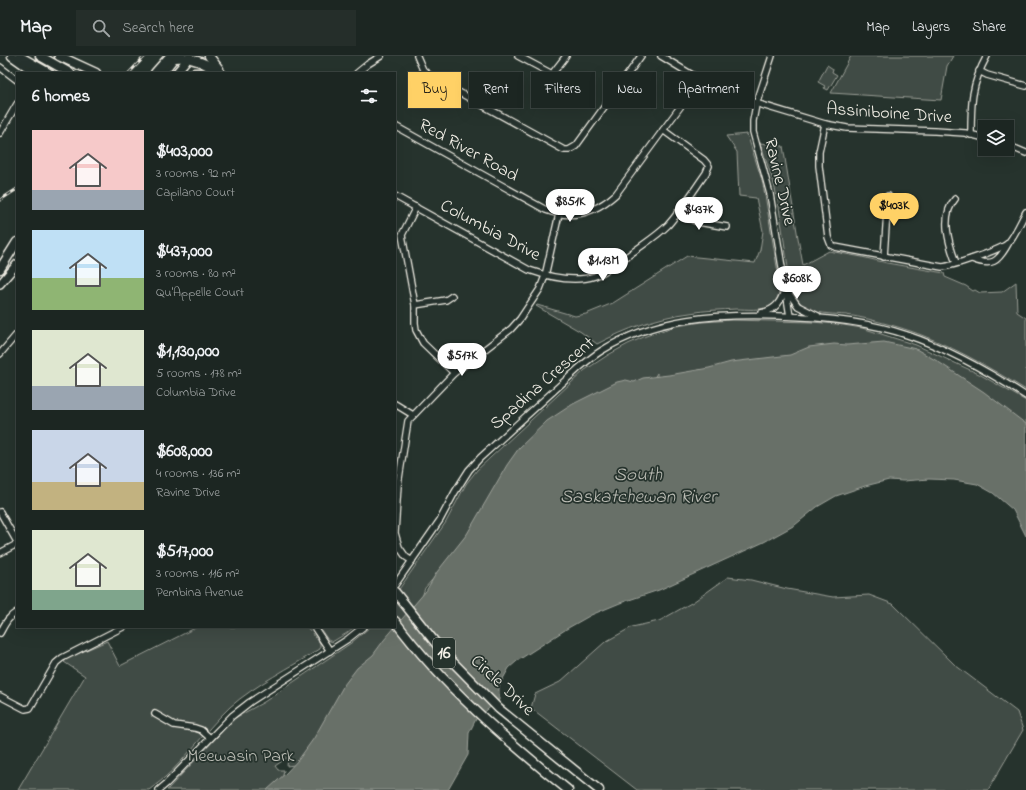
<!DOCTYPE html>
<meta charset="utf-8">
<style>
:root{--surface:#1c2622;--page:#252e2a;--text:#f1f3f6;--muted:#a0a5a5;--line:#3a4340;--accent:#ffd166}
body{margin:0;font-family:"Indie Flower",sans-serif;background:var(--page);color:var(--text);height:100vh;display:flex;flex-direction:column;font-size:15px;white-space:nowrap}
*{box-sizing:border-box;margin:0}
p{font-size:13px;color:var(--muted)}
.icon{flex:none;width:22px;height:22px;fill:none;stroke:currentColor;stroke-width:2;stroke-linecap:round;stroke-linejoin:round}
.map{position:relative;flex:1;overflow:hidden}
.panel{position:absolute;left:16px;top:16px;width:380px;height:556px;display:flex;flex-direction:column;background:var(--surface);border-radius:0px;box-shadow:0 4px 16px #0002,0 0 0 1px var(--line)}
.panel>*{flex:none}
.banner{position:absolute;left:408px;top:16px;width:380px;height:36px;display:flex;gap:8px}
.buttons{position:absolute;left:978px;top:64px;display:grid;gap:8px}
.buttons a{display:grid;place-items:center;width:36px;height:36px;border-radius:0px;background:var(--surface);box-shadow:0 4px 16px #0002,0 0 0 1px var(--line);font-size:20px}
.price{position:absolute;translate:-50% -34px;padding:0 9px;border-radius:14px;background:#fff;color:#222;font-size:13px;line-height:26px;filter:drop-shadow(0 1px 2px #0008)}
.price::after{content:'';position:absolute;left:50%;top:24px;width:12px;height:9px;margin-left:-6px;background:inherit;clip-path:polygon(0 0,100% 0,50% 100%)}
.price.on{background:var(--accent);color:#111}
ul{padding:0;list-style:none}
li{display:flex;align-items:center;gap:12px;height:100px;padding:0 16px}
li span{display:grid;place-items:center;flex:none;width:112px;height:80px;border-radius:0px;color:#555}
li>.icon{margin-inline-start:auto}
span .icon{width:48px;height:48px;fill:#fffc;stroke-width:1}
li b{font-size:17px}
h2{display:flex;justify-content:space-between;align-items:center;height:48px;padding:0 16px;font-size:17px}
.tag{padding:0 14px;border-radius:0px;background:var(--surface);box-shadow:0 4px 16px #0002,0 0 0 1px var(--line);font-size:14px;line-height:36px}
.tag.on{background:var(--accent);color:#111}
header{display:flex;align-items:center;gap:24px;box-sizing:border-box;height:56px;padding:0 20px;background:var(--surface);border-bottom:1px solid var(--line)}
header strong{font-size:19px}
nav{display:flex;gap:22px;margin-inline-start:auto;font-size:14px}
.search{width:280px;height:36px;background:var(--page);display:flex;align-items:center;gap:10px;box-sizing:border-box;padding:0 14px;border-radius:0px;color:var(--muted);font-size:15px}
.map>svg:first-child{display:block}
.green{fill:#414b45;stroke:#9a9e96}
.water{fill:#676f68;stroke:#9fa39b}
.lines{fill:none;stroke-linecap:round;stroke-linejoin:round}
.minor-casing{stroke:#f4f1e8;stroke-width:8}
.major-casing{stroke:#f4f1e8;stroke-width:10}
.highway-casing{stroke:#f4f1e8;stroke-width:11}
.minor{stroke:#26332d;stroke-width:5.5}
.major{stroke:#26332d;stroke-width:7}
.highway{stroke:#26332d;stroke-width:8}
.rail-casing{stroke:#f4f1e8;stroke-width:3}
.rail{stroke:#26332d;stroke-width:1.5;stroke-dasharray:4.5;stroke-linecap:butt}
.labels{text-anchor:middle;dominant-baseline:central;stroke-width:3.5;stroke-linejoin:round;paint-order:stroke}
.shield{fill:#26332d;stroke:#b6b8b0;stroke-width:1}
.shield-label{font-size:17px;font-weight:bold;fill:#f4f1e8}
.street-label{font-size:18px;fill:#f4f1e8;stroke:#26332d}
.park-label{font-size:18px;fill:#bebfb7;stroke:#26332d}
.water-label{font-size:19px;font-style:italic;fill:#bcbdb5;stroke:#26332d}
</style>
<header>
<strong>Map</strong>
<div class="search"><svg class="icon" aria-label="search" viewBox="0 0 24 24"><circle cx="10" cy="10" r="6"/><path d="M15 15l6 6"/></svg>Search here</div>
<nav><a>Map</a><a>Layers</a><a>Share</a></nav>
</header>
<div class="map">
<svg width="1026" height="734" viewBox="0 0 1026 734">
<rect width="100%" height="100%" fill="#26332d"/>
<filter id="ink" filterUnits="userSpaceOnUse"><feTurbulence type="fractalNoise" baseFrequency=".025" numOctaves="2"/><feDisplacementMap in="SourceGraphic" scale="8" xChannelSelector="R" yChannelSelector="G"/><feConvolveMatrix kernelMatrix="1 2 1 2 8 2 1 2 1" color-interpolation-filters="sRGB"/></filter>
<g filter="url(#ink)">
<g class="green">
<path d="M851,0h102l-6,10 -6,34 -110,-7z"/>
<path d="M827,9l6,4 -1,3 5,3 -9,15 -4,-2 1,-2 -7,-4z"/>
<path d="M747,78l15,46 3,15 15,90c-1,9 -2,17 -10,21 -10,5 -23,3 -34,3 -15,1 -31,1 -46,4 -33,4 -64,16 -93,31l-16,-12 -45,-26 1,-1 38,11 11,-2 27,-11 74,-47 68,7 5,-13 3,-19 -7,-33 -17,-2 -2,-44 -11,-16z"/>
<path d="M760,87l23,3 15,92 5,27 26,-14 33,6 25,6 57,10 1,4 21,9 7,5 2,-1 5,3 22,-1 14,-10 1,30 9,6v72c-42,-26 -87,-52 -135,-65 -15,-4 -29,-8 -45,-10 -11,-1 -25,-1 -36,-5 -12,-6 -17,-17 -20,-29l-12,-80 -5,-20z"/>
<path d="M732,264l79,2 26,2 25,4 54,17 63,29 47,27v27l-369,-49v-6l-5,8 -179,146 -34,45 -14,16 -3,9 -117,160 -11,8 -7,1 1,-9 -13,9 3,4h6l-2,11 -14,9h-101l68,-72 29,-16 87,-59 19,-16h25v-32l51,-73 20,-38 11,-14 108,-100 23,-15 20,-11 18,-8 30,-10 26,-4z"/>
<path d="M728,521l23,3 36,9 46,8 36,-2 24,9 62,61 62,47 6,18 -35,60h-351l-106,-82 4,-14 25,-12 45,-40 27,-15 27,-6 34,-19z"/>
<path d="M197,571h110l13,16v6c-29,18 -65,36 -90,58 -28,26 -49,61 -81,83h-131l67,-114 -21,-14 4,-4 39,-17 13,25z"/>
<path d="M319,571h35l-7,6 -15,9 -4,-2z"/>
</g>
<path class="water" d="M884,286l32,7 21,12 47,31 42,32v112l-13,-26 -20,-17 -16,-9 -23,-4 -25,-1 -26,2 -14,-1 -24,6 -29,10 -19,11 -22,18 -31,17 -105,48 -39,13 -29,12 -23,13 -51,33 -8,7 -10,18v14l-23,19 -7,14 -1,22 -20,35h-181l19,-17 13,-14 15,-21 30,-53 13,-17 16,-13 11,-15 42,-49 11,-19 30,-38 40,-69 12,-17 28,-27 26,-17 44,-22 9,-2 8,2 9,-4 26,-3 40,-7 22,-6 59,-7 19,-8 25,-3 13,1z"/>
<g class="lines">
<defs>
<g id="minor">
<path d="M417,0l6,14 10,8 131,72h5l7,-4 65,-90"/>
<path d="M518,0l34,18 14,-18"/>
<path d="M661,0l56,34 15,6 93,28 22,4 88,3 30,2 20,5"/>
<path d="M772,0l-16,49 -3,16v11l17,62 20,122"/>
<path d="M0,11l17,13"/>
<path d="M979,15l8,4 39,11"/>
<path d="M357,17l11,-9 13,-8"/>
<path d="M825,68l-6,28v14l9,71 3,8 4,2 107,20c10,-1 62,-18 67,-25 7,-9 12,-21 17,-30"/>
<path d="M395,70l151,84c26,10 50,2 70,-16l84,-114"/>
<path d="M0,77l17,-29"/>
<path d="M971,79c0,-32 0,-50 16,-79"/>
<path d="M1007,89l19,8"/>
<path d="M395,140l134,74c20,7 45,13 66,6 12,-5 23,-14 34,-21 13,-10 27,-18 39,-30 14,-16 26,-35 38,-52l3,-7 -5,-6 -41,-30"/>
<path d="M955,143c-15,17 -6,45 1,64"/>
<path d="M416,151l-14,28 13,70v18l1,7 7,13 31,30"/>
<path d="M677,157l21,9 29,5"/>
<path d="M884,201l4,-61"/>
<path d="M972,203c20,8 26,3 36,-15"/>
<path d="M788,236l10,14 20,10"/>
<path d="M415,249l31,-5 6,-4"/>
<path d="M761,257c15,-3 20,-11 24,-25"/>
<path d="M0,298l17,-20"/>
<path d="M395,348l18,11"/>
<path d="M0,456l17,30"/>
<path d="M0,497l17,-9"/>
<path d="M412,505l-6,-4 -7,-10 -4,-14 3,-48 10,-64 46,-48 57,-44 9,-10 20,-30 5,-13 14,-62"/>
<path d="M395,529l45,-65 15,-28 14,-22 11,-12 99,-90c7,-6 14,-12 22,-17 55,-34 115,-37 178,-35 44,1 87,5 128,19 42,14 82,37 119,61"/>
<path d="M314,571l16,24"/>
<path d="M0,577c5,-9 8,-16 17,-21"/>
<path d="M0,640l25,13 5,-1 26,-45 6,-5 61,-31"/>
<path d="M155,658l19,11 21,3 6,2 9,8"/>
<path d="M159,734l7,-6 66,-68 18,-14 98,-63 15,-12"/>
</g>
<g id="major">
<path d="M163,17l13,-17"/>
<path d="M176,17l14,-17"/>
<path d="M0,228l17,-20"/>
</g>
<g id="highway">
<path d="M12,0l24,17"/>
<path d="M19,0l30,17"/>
<path d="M40,0l30,17"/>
<path d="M59,0l37,17"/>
<path d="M209,0l10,13"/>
<path d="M175,2c15,-2 33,6 45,15"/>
<path d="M155,17l15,-17"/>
<path d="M194,17h11"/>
<path d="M0,213l17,-27"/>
<path d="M395,536l47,59 57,58 100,81"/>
<path d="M395,565c48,65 110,118 173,169"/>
</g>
</defs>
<use href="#minor" class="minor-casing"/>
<use href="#major" class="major-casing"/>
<use href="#highway" class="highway-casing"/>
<use href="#minor" class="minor"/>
<use href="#major" class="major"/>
<use href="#highway" class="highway"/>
<defs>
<g id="rail">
<path d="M129,17l16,-17"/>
<path d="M0,144l17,-11"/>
</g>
</defs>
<use href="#rail" class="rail-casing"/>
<use href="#rail" class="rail"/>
</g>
</g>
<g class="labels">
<rect class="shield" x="433" y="582" width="22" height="30" rx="3"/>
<g class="shield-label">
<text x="444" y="597">16</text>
</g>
<g class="street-label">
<text transform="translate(889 58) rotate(4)">Assiniboine Drive</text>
<text transform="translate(468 95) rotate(29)">Red River Road</text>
<text transform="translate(779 126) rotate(77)">Ravine Drive</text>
<text transform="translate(490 175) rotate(28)">Columbia Drive</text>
<text transform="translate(543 328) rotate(-41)">Spadina Crescent</text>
<text transform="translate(502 630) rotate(43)">Circle Drive</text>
</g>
<g class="park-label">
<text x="241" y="701">Meewasin Park</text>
</g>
<g class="water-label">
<text x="638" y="419">South<tspan x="638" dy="22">Saskatchewan River</tspan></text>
</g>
</g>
</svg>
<div class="buttons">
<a><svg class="icon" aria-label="layers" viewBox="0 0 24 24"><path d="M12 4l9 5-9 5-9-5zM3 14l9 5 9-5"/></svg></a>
</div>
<b class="price" style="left:570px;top:167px">$851K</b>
<b class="price on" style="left:894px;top:171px">$403K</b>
<b class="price" style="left:699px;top:175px">$437K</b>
<b class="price" style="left:603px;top:226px">$1.13M</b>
<b class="price" style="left:797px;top:244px">$608K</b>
<b class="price" style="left:462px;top:321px">$517K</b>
<div class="banner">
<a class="tag on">Buy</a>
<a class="tag">Rent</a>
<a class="tag">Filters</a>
<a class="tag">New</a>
<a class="tag">Apartment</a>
</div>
<section class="panel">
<h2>6 homes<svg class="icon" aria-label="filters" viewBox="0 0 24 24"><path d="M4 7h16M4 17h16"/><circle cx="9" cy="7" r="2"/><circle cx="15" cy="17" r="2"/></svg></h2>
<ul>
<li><span style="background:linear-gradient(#f6c9c9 75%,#9aa5b1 0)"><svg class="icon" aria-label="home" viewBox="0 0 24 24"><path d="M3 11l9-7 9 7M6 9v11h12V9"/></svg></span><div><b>$403,000</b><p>3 rooms · 92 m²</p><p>Capilano Court</p></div></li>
<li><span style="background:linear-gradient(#bfe0f5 60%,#8fb573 0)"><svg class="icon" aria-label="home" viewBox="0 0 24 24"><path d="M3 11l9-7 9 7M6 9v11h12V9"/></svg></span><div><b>$437,000</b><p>3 rooms · 80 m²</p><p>Qu'Appelle Court</p></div></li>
<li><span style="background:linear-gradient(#dfe7d0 70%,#9aa5b1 0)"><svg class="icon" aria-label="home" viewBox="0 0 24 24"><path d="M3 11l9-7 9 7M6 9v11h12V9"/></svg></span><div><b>$1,130,000</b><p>5 rooms · 178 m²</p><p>Columbia Drive</p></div></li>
<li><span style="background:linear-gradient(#c9d6e8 65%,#c2b280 0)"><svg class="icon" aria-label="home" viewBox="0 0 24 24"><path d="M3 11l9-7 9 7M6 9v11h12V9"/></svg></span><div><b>$608,000</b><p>4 rooms · 136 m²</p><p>Ravine Drive</p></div></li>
<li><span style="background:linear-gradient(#dfe7d0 75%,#7fa58c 0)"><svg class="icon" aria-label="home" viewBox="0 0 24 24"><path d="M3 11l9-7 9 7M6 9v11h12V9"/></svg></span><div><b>$517,000</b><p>3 rooms · 116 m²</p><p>Pembina Avenue</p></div></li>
</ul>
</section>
</div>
